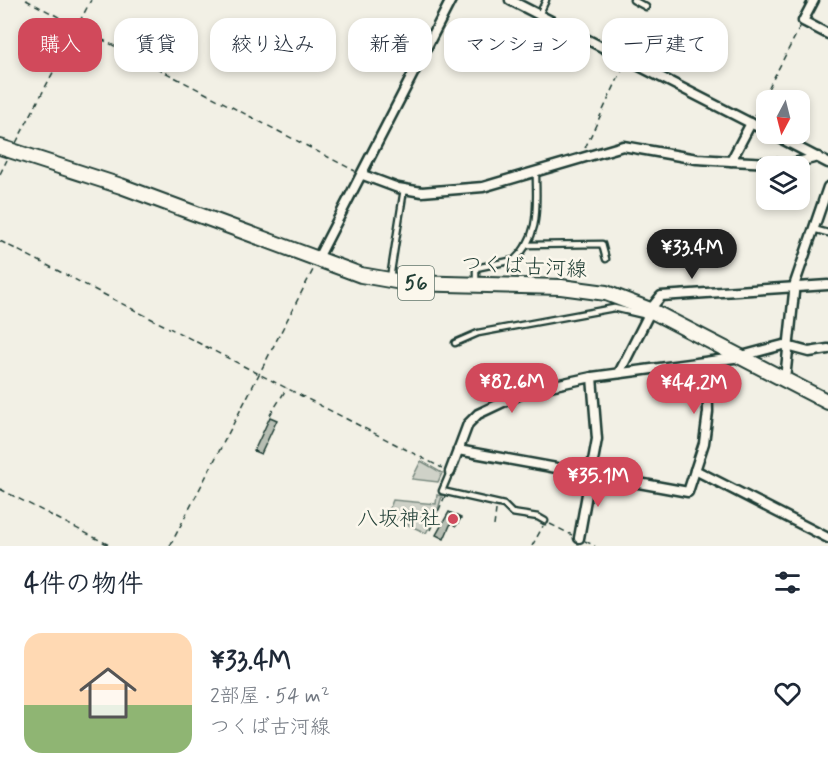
<!DOCTYPE html>
<html lang="ja">
<meta charset="utf-8">
<style>
:root{--surface:#fff;--page:#f2f2f3;--text:#1f2937;--muted:#747a83;--accent:#d1495b}
body{margin:0;font-family:Mynerve,"Klee One",sans-serif;background:var(--page);color:var(--text);height:100vh;display:flex;flex-direction:column;font-size:22px;white-space:nowrap}
*{box-sizing:border-box;margin:0}
p{font-size:20px;color:var(--muted)}
.icon{flex:none;width:33px;height:33px;fill:none;stroke:currentColor;stroke-width:2;stroke-linecap:round;stroke-linejoin:round}
.map{position:relative;height:546px;overflow:hidden}
.details{display:flex;flex-direction:column;background:var(--surface);flex:1}
.details>*{flex:none}
.banner{position:absolute;left:18px;top:18px;width:792px;height:54px;display:flex;gap:12px}
.needle{width:39px;rotate:187deg}
.controls{position:absolute;left:756px;top:90px;display:grid;gap:12px}
.controls a{display:grid;place-items:center;width:54px;height:54px;border-radius:12px;background:var(--surface);box-shadow:0 3px 9px #0003;font-size:30px}
.price{position:absolute;translate:-50% -51px;padding:0 14px;border-radius:21px;background:var(--accent);color:#fff;font-size:20px;line-height:39px;filter:drop-shadow(0 2px 3px #0008)}
.price::after{content:'';position:absolute;left:50%;top:36px;width:18px;height:14px;margin-left:-9px;background:inherit;clip-path:polygon(0 0,100% 0,50% 100%)}
.price.on{background:#222;color:#fff}
ul{padding:0;list-style:none}
li{display:flex;align-items:center;gap:18px;height:150px;padding:0 24px}
li span{display:grid;place-items:center;flex:none;width:168px;height:120px;border-radius:18px;color:#555}
li>.icon{margin-inline-start:auto}
span .icon{width:72px;height:72px;fill:#fffc;stroke-width:1}
li b{font-size:26px}
h2{display:flex;justify-content:space-between;align-items:center;height:72px;padding:0 24px;font-size:26px}
.pill{padding:0 21px;border-radius:18px;background:var(--surface);box-shadow:0 3px 9px #0003;font-size:21px;line-height:54px}
.pill.on{background:var(--accent);color:#fff}
.map>svg:first-child{display:block}
.green{fill:#cfd2c8;stroke:#77887e;stroke-width:1.5}
.building{fill:#b7beb3;stroke:#1f3d34;stroke-width:1.5}
.lines{fill:none;stroke-linecap:round;stroke-linejoin:round}
.lane-casing{stroke:#1f3d34;stroke-width:9}
.street-casing{stroke:#1f3d34;stroke-width:13}
.primary-casing{stroke:#1f3d34;stroke-width:18}
.path{stroke:#1f3d34;stroke-width:1.5;stroke-dasharray:6 4.5;stroke-linecap:butt}
.lane{stroke:#fbf7ec;stroke-width:4.5}
.street{stroke:#fbf7ec;stroke-width:8}
.primary{stroke:#fbf7ec;stroke-width:14}
.poi-dot{fill:#d1495b;stroke:#fbf7ec;stroke-width:2}
.labels{text-anchor:middle;dominant-baseline:central;stroke-width:5;stroke-linejoin:round;paint-order:stroke}
.shield{fill:#fbf7ec;stroke:#61756b;stroke-width:1.5}
.shield-label{font-size:20px;font-weight:bold;fill:#1f3d34}
.street-label{font-size:21px;fill:#1f3d34;stroke:#fbf7ec}
.poi-label{font-size:21px;fill:#1f3d34;stroke:#fbf7ec;text-anchor:end}
</style>
<div class="map">
<svg width="828" height="546" viewBox="0 0 828 546">
<rect width="100%" height="100%" fill="#f2f0e5"/>
<filter id="ink" filterUnits="userSpaceOnUse"><feTurbulence type="fractalNoise" baseFrequency=".0167" numOctaves="2"/><feDisplacementMap in="SourceGraphic" scale="12" xChannelSelector="R" yChannelSelector="G"/><feConvolveMatrix kernelMatrix="1 2 1 2 8 2 1 2 1" color-interpolation-filters="sRGB"/></filter>
<g filter="url(#ink)">
<g class="green">
<path d="M421,461l21,12 -4,9 -26,-3z"/>
<path d="M437,495l5,1 -5,17 -11,20 -39,-18 6,-15 43,4z"/>
</g>
<g class="building">
<path d="M270,417l7,3 -16,34 -7,-3z"/>
<path d="M449,512l12,6 -5,8 -5,-3 -7,16 -8,-4z"/>
</g>
<g class="lines">
<defs>
<g id="lane">
<path d="M633,0l13,7"/>
<path d="M539,15l7,-15"/>
<path d="M813,229l15,4"/>
<path d="M526,245l76,-1 4,15"/>
<path d="M390,278l14,-89"/>
<path d="M476,283v-15l38,-8c27,-24 22,-55 22,-87"/>
<path d="M455,343l23,-10 136,-25 34,8"/>
<path d="M450,472l-8,19 62,14 8,8 26,4 7,4"/>
</g>
<g id="street">
<path d="M510,0l256,131"/>
<path d="M814,0l-11,21 25,13"/>
<path d="M772,134l56,29"/>
<path d="M731,161l20,-38"/>
<path d="M363,175l35,13 24,4 61,-5 140,-41 74,13 34,2 59,3 28,-7"/>
<path d="M317,260l134,-260"/>
<path d="M619,373l34,-67 8,-10 167,-11"/>
<path d="M785,379l10,-96 33,-96"/>
<path d="M458,450l230,42 16,-49 4,-31 -1,-50"/>
<path d="M695,470l133,68"/>
<path d="M450,472l18,-48 10,-10 49,-23 65,-14 142,-19 49,-13 26,7 19,-3"/>
<path d="M579,538l18,-99 -5,-62"/>
</g>
<path id="primary" d="M0,147l121,39 240,89 46,8 154,4 45,6 44,17 178,92"/>
</defs>
<use href="#lane" class="lane-casing"/>
<use href="#street" class="street-casing"/>
<use href="#primary" class="primary-casing"/>
<g class="path">
<path d="M26,0l329,171"/>
<path d="M754,116l46,-89"/>
<path d="M16,143l75,-143"/>
<path d="M585,148l39,-82"/>
<path d="M0,174l7,-14"/>
<path d="M0,241l442,227"/>
<path d="M270,415l17,-27"/>
<path d="M0,489l111,57"/>
<path d="M550,524l22,11"/>
<path d="M494,526l2,-16"/>
<path d="M430,530l15,-34"/>
<path d="M585,541l10,5"/>
<path d="M170,546l143,-276"/>
<path d="M532,546l11,-20"/>
</g>
<use href="#lane" class="lane"/>
<use href="#street" class="street"/>
<use href="#primary" class="primary"/>
</g>
</g>
<circle class="poi-dot" cx="453" cy="519" r="6"/>
<g class="labels">
<rect class="shield" x="398" y="266" width="36" height="34" rx="4.5"/>
<g class="shield-label">
<text x="416" y="283">56</text>
</g>
<g class="street-label">
<text transform="translate(524 267) rotate(3)">つくば古河線</text>
</g>
<g class="poi-label">
<text x="441" y="519">八坂神社</text>
</g>
</g>
</svg>
<div class="controls">
<a><svg class="needle" viewBox="-14 -14 28 28"><path d="M0-13l5 13h-10z" fill="#e53935"/><path d="M0 13l5-13h-10z" fill="#747a83"/></svg></a>
<a><svg class="icon" aria-label="layers" viewBox="0 0 24 24"><path d="M12 4l9 5-9 5-9-5zM3 14l9 5 9-5"/></svg></a>
</div>
<b class="price on" style="left:692px;top:280px">¥33.4M</b>
<b class="price" style="left:512px;top:414px">¥82.6M</b>
<b class="price" style="left:694px;top:415px">¥44.2M</b>
<b class="price" style="left:598px;top:508px">¥35.1M</b>
<div class="banner">
<a class="pill on">購入</a>
<a class="pill">賃貸</a>
<a class="pill">絞り込み</a>
<a class="pill">新着</a>
<a class="pill">マンション</a>
<a class="pill">一戸建て</a>
</div>
</div>
<section class="details">
<h2>4件の物件<svg class="icon" aria-label="filters" viewBox="0 0 24 24"><path d="M4 7h16M4 17h16"/><circle cx="9" cy="7" r="2"/><circle cx="15" cy="17" r="2"/></svg></h2>
<ul>
<li><span style="background:linear-gradient(#ffd9b3 60%,#8fb573 0)"><svg class="icon" aria-label="home" viewBox="0 0 24 24"><path d="M3 11l9-7 9 7M6 9v11h12V9"/></svg></span><div><b>¥33.4M</b><p>2部屋 · 54 m²</p><p>つくば古河線</p></div><svg class="icon" aria-label="heart" viewBox="0 0 24 24"><path d="M12 20l-8-8c-3-5 5-10 8-4 3-6 11-1 8 4z"/></svg></li>
</ul>
</section>
